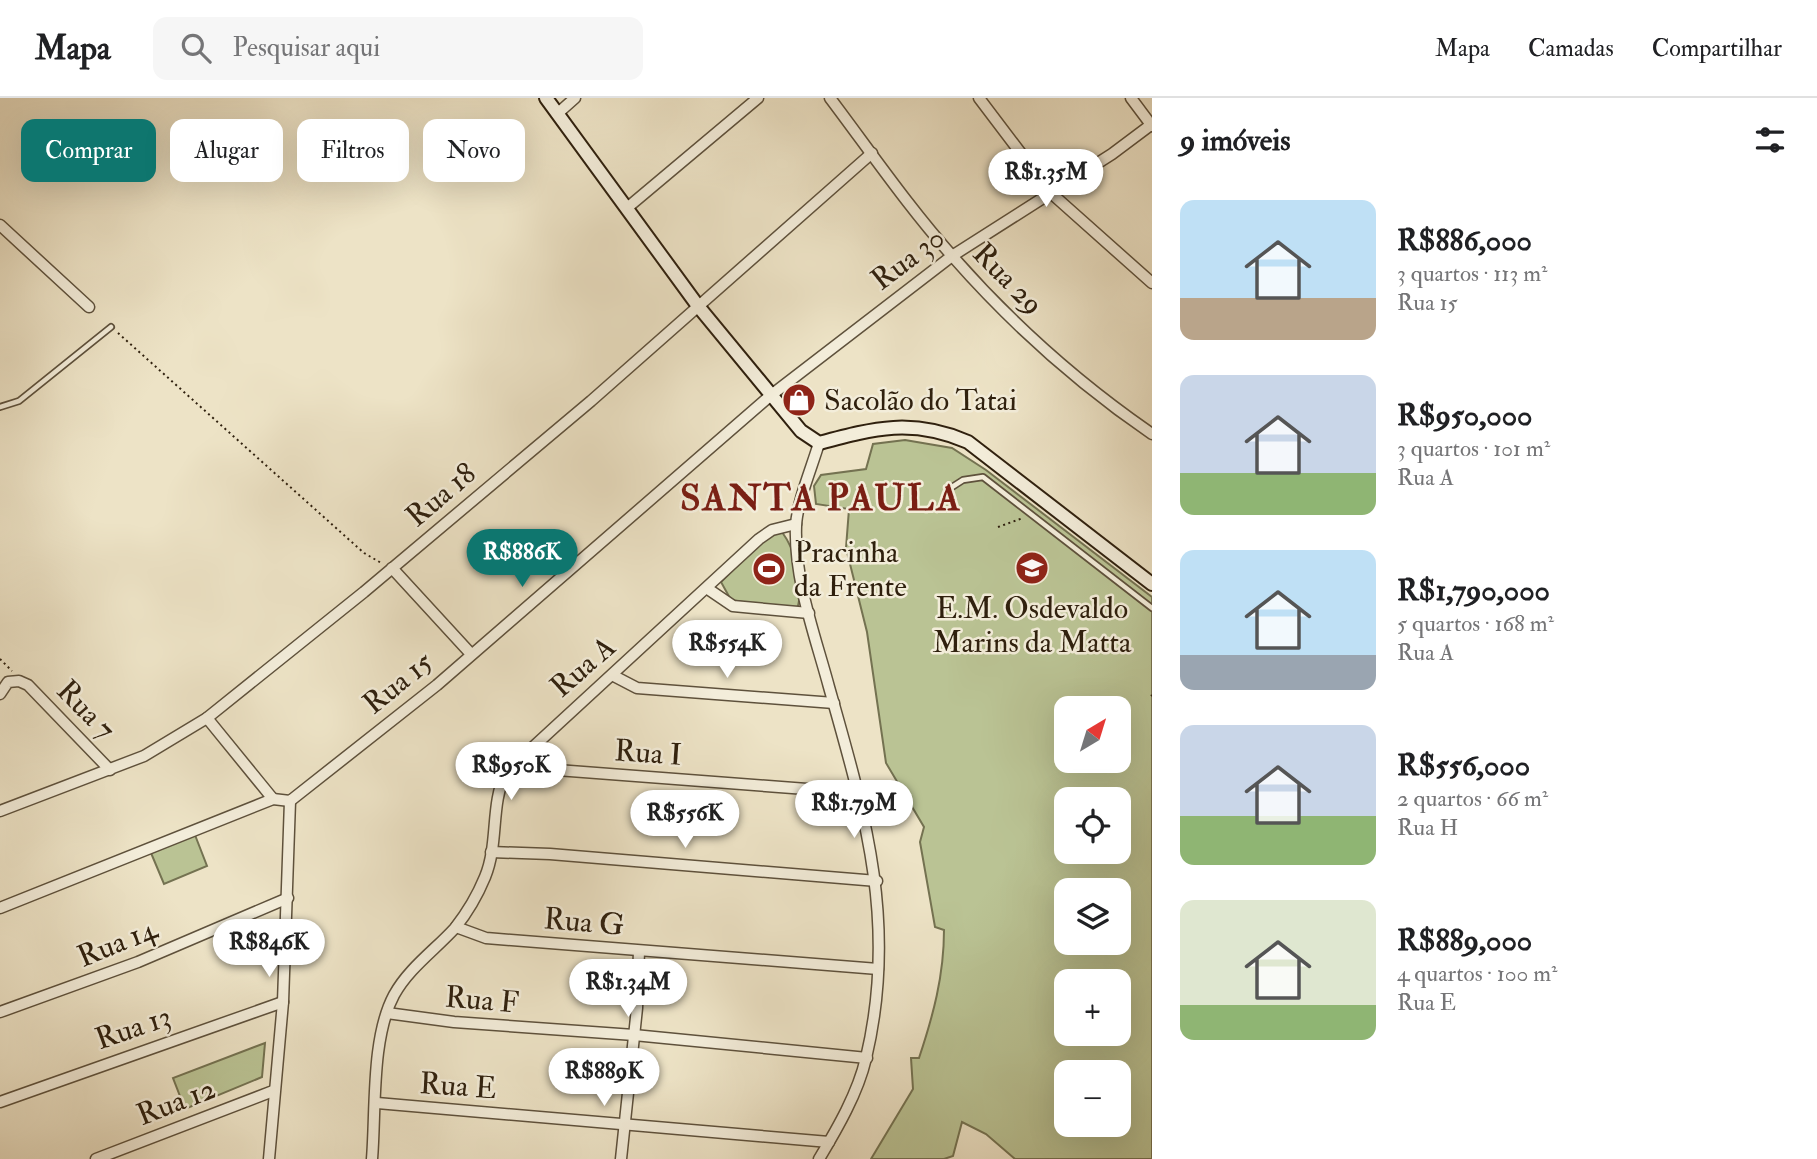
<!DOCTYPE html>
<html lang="pt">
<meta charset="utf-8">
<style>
:root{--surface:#fff;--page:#f6f6f6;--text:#202124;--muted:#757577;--line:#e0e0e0;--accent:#0f766e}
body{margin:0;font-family:"IM FELL Double Pica",serif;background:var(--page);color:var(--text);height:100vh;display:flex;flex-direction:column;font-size:26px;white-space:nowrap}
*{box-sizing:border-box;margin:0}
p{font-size:23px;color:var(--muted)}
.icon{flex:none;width:38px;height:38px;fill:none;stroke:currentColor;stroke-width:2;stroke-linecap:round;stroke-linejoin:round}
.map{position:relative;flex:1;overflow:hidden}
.sheet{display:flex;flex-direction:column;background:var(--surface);width:665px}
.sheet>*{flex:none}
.hud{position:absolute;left:21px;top:21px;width:665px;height:63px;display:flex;gap:14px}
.needle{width:46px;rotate:38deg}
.fabs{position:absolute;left:1054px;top:598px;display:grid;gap:14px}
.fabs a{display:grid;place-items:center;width:77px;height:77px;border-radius:14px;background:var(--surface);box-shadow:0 7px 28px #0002;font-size:35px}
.price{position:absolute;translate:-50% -60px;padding:0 16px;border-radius:24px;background:#fff;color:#222;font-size:23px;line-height:46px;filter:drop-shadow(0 2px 4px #0008)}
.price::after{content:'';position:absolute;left:50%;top:42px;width:21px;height:16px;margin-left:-10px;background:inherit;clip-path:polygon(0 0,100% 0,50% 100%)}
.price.current{background:var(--accent);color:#fff}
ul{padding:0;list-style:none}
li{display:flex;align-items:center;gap:21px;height:175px;padding:0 28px}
li span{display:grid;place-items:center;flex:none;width:196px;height:140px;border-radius:14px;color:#555}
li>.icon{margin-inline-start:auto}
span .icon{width:84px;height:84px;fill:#fffc;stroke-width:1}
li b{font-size:30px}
h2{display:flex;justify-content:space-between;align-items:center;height:84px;padding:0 28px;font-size:30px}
.tag{padding:0 24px;border-radius:14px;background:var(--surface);box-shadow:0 7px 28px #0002;font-size:24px;line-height:63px}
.tag.current{background:var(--accent);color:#fff}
header{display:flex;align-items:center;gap:42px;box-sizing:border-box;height:98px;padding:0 35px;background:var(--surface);border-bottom:2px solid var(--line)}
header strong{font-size:33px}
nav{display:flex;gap:38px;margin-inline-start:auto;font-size:24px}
.search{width:490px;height:63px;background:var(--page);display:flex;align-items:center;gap:18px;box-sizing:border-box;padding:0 24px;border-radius:14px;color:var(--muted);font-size:26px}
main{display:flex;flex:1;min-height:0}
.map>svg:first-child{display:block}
.green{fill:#bac394;stroke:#747251;stroke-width:2;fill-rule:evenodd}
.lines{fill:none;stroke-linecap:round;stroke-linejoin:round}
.lane-casing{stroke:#5e513c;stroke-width:8}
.street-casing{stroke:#5e513c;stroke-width:13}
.secondary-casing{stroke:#2f200e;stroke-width:16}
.path{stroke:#2f200e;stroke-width:2;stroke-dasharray:2 3.5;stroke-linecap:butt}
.lane{stroke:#f3edda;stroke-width:4.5}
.street{stroke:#f3edda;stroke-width:10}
.secondary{stroke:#f3edda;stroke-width:12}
.labels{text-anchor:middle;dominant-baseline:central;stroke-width:5;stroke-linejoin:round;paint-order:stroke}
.street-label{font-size:30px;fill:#2f200e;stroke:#f3edda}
.poi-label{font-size:30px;fill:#2f200e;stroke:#f3edda;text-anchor:start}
.district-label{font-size:37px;font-weight:bold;letter-spacing:2px;fill:#7a1f14;stroke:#f3edda}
</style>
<header>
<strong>Mapa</strong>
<div class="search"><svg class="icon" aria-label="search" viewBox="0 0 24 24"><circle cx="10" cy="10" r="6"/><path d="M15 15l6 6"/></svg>Pesquisar aqui</div>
<nav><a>Mapa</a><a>Camadas</a><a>Compartilhar</a></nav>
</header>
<main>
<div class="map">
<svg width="1152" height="1061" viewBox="0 0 1152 1061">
<rect width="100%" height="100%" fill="#ede3c6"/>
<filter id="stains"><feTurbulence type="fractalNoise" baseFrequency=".00286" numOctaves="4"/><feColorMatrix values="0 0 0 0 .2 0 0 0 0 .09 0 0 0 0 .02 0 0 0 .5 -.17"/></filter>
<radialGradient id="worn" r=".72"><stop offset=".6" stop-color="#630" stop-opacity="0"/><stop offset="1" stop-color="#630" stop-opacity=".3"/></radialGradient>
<g class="green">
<path d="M905,342l47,8 34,22 166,127v562h-137l-29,-25 -24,-12 -9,34 -9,3h-73l42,-70 -2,-31h8c14,-42 25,-82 25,-128l-9,-3 -15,-85 4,-15 -38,-64 -19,-131 -21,-84 3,-39 -33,-5 -2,-18 7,-11 45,-6 7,-25zM1066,611h52v52h-52zM1066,702h52v52h-52zM1066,793h52v52h-52zM1066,884h52v52h-52zM1066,975h52v52h-52z"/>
<path d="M782,434c14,19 22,51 16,74l-6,4 -61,-10 -10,-18 49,-49z"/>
<path d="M195,737l12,31 -43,18 -13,-31z"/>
<path d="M265,945l-3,34 -77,32 -12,-31z"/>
</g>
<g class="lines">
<defs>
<g id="lane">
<path d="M0,309l19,-6 92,-74"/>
<path d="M949,391l14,-9 20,-3 169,131"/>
</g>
<g id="street">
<path d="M830,0c40,53 79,110 124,160 59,67 124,125 198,176"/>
<path d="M979,0l72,95 101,90"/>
<path d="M1131,0l21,28"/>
<path d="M557,16l18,-16"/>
<path d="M627,110l131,-110"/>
<path d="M0,127l89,82"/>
<path d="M819,345c-7,24 -22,59 -23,83 -2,54 19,109 33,161 36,127 69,237 37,371 -8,35 -29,71 -47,101"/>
<path d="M392,470l79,86"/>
<path d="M708,491l25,17 76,7"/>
<path d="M612,577l25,13 197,15"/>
<path d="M0,596l8,-12 11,-1 9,4 82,85"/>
<path d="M207,620l66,81"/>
<path d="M520,658l17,10 20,4 302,23"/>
<path d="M0,713l144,-55 63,-38 157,-126 227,-191 281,-248"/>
<path d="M491,754l59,2 327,27"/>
<path d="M0,810l273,-109 17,2 147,-116 333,-289 182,-140 160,-102 40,-30"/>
<path d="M456,829l30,11 392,31"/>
<path d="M0,914l138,-50 150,-64"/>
<path d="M387,915l67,9 180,13 233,23"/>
<path d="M0,1004l283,-100"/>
<path d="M377,1005l452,39"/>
<path d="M96,1061l177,-68"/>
<path d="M269,1061l14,-157 7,-201"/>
<path d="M372,1061c4,-49 -1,-121 22,-164 15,-27 41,-45 61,-67 12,-15 23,-34 30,-51 14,-34 5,-72 21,-105l253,-233 13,-9 24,-6"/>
<path d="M621,1061l16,-151 2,-57"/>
</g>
<path id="secondary" d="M546,0l152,208 103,125 18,12c56,-15 93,-25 149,-1l184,142"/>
</defs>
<use href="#lane" class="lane-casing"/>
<use href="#street" class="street-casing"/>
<use href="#secondary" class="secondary-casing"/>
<g class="path">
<path d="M118,235l246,220 19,11"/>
<path d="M998,429l25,-9"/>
<path d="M0,561l12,12"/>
<path d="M1151,598l1,-1"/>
</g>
<use href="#lane" class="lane"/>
<use href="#street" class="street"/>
<use href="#secondary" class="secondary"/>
</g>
<defs>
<symbol id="shop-disc" viewBox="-11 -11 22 22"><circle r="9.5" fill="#8f2418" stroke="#f3edda"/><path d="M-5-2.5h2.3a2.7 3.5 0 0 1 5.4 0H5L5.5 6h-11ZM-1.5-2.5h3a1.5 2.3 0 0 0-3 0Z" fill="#fff"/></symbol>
<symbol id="school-disc" viewBox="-11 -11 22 22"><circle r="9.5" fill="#8f2418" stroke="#f3edda"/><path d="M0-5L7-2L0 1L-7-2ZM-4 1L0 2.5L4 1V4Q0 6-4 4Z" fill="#fff"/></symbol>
<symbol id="stadium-disc" viewBox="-11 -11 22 22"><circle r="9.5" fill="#8f2418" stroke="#f3edda"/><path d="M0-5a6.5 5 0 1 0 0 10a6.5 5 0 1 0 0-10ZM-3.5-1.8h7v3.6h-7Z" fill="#fff"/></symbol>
</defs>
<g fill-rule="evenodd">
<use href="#shop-disc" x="780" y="283" width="38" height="38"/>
<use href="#school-disc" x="1013" y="451" width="38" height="38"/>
<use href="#stadium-disc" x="750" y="452" width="38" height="38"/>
</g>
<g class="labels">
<g class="street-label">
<text transform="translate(908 161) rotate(-37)">Rua 30</text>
<text transform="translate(1008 181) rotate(46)">Rua 29</text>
<text transform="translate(441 397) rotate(-40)">Rua 18</text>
<text transform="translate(583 569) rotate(-41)">Rua A</text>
<text transform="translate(398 585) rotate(-39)">Rua 15</text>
<text transform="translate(86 612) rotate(46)">Rua 7</text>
<text transform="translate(648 655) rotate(4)">Rua I</text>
<text transform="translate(584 824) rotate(5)">Rua G</text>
<text transform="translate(117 845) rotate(-22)">Rua 14</text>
<text transform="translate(482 902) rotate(5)">Rua F</text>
<text transform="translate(133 930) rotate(-19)">Rua 13</text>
<text transform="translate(458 988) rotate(4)">Rua E</text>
<text transform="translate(176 1004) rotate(-21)">Rua 12</text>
</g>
<g class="poi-label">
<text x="824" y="302">Sacolão do Tatai</text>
<text x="794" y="454">Pracinha<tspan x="794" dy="34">da Frente</tspan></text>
<text x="1032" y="510" text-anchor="middle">E.M. Osdevaldo<tspan x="1032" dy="34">Marins da Matta</tspan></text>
</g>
<g class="district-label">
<text x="821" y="400">SANTA PAULA</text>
</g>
</g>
<rect width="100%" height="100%" filter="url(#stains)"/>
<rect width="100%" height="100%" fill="url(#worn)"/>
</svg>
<div class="fabs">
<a><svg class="needle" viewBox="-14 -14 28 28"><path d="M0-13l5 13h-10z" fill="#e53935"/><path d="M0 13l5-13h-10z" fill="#757577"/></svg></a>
<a><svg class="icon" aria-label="locate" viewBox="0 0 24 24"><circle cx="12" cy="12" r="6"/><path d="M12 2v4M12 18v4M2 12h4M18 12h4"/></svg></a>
<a><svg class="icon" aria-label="layers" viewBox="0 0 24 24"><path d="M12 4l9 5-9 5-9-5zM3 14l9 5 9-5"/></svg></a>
<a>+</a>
<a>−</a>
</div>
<b class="price" style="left:1046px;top:111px">R$1.35M</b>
<b class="price current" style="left:522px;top:491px">R$886K</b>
<b class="price" style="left:727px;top:582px">R$554K</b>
<b class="price" style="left:511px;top:704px">R$950K</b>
<b class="price" style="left:854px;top:742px">R$1.79M</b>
<b class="price" style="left:685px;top:752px">R$556K</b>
<b class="price" style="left:269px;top:881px">R$846K</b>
<b class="price" style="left:628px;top:921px">R$1.34M</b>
<b class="price" style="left:604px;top:1010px">R$889K</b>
<div class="hud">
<a class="tag current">Comprar</a>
<a class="tag">Alugar</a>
<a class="tag">Filtros</a>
<a class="tag">Novo</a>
</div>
</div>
<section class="sheet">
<h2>9 imóveis<svg class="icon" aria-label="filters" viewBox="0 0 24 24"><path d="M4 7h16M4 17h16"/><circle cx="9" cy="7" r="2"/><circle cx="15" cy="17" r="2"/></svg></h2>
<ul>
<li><span style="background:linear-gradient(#bfe0f5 70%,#b9a48a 0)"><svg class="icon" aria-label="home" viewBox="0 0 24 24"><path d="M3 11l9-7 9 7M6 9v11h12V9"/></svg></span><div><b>R$886,000</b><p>3 quartos · 113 m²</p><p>Rua 15</p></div></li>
<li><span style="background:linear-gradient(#c9d6e8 70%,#8fb573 0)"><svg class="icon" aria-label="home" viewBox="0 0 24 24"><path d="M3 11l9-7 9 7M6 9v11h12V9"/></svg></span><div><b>R$950,000</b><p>3 quartos · 101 m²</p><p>Rua A</p></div></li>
<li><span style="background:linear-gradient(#bfe0f5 75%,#9aa5b1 0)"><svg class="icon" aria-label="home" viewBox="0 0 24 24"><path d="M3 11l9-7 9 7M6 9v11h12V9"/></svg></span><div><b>R$1,790,000</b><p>5 quartos · 168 m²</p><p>Rua A</p></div></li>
<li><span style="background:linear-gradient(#c9d6e8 65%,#8fb573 0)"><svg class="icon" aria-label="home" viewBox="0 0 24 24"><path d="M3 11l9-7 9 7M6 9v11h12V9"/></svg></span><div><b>R$556,000</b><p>2 quartos · 66 m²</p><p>Rua H</p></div></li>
<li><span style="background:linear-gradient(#dfe7d0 75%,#8fb573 0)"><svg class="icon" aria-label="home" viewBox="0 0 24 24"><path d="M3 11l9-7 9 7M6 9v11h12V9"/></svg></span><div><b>R$889,000</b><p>4 quartos · 100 m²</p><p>Rua E</p></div></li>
</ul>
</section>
</main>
